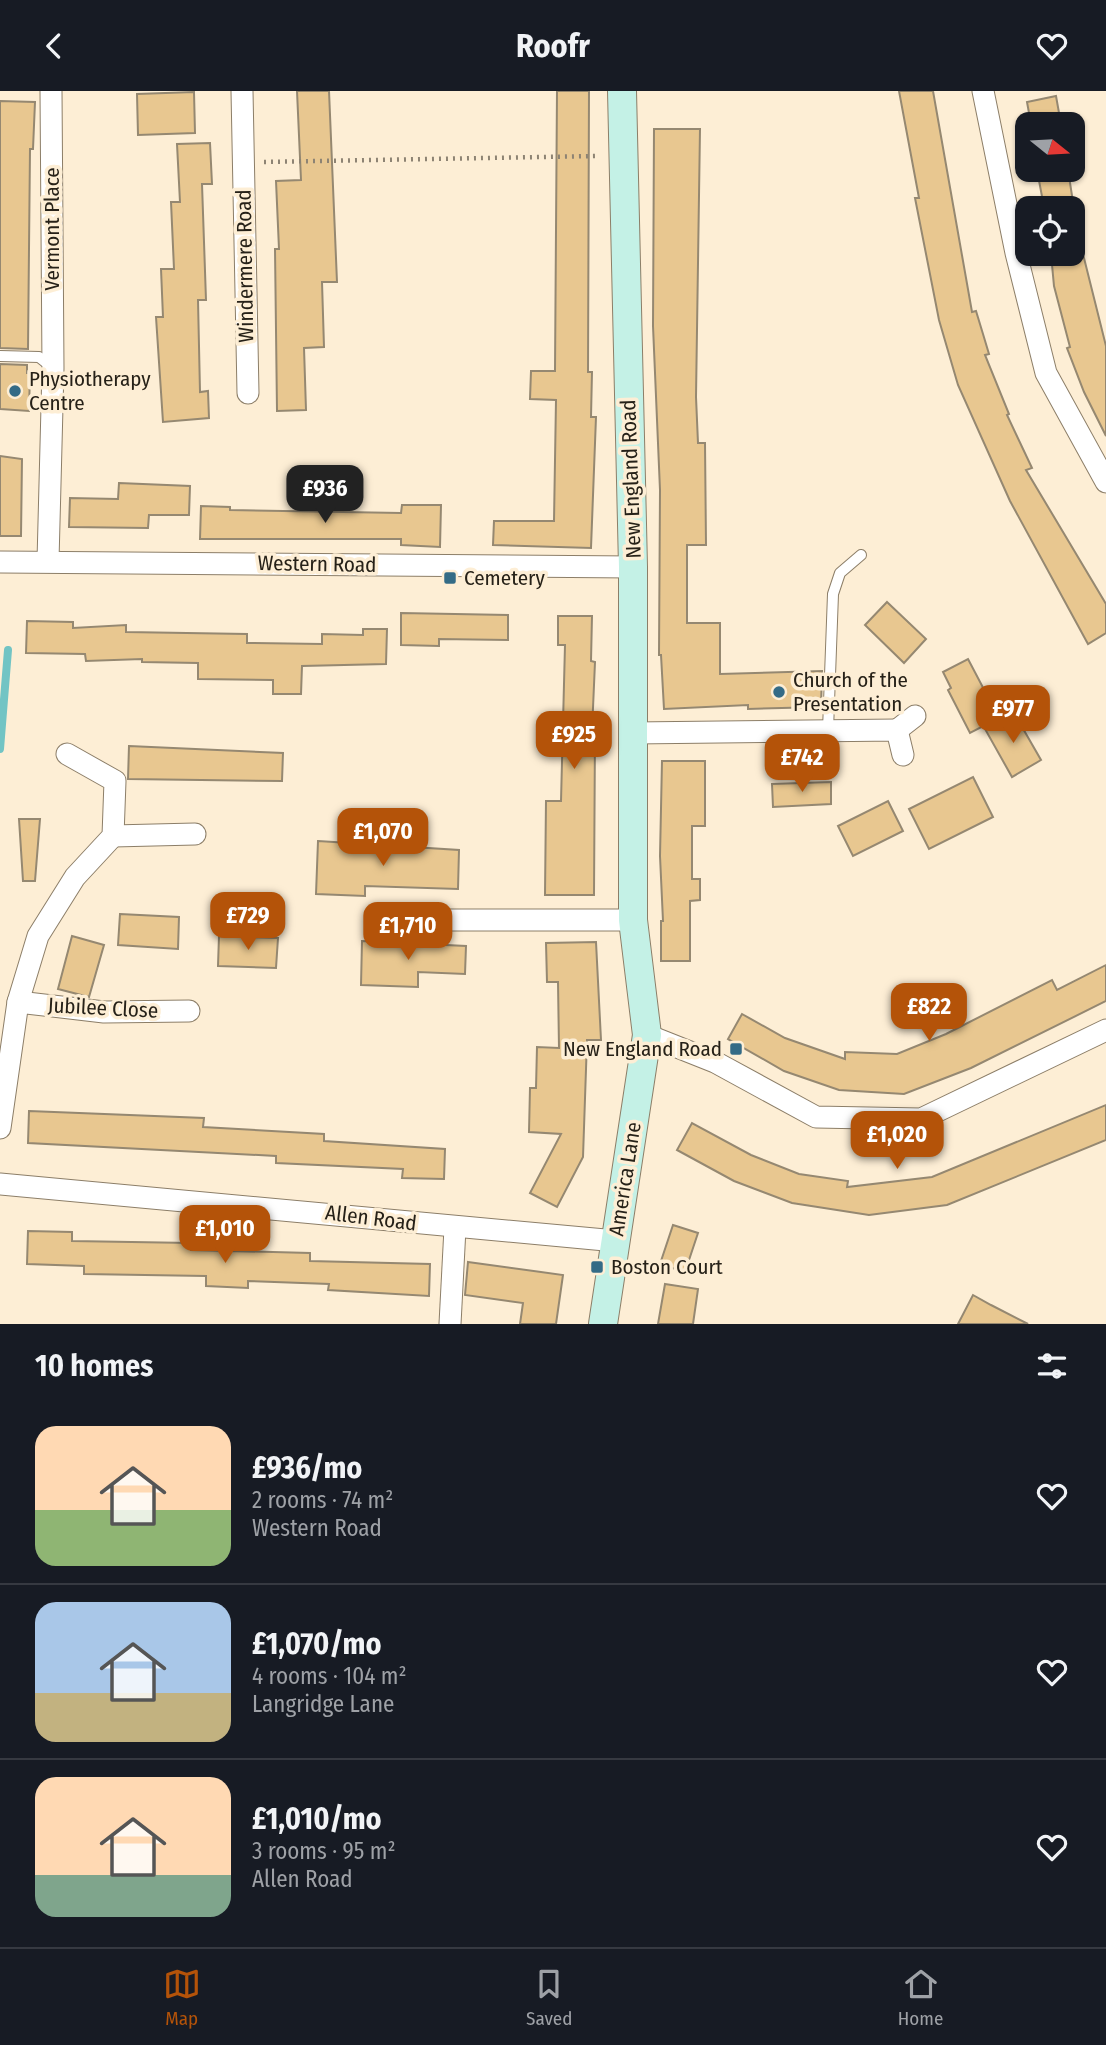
<!DOCTYPE html>
<meta charset="utf-8">
<style>
:root{--surface:#171b24;--page:#242831;--text:#f1f3f6;--muted:#9ea1a6;--line:#363941;--accent:#b45309}
body{margin:0;font-family:"Fira Sans Condensed",sans-serif;background:var(--page);color:var(--text);height:100vh;display:flex;flex-direction:column;font-size:26px;white-space:nowrap}
*{box-sizing:border-box;margin:0}
p{font-size:23px;color:var(--muted)}
.icon{flex:none;width:38px;height:38px;fill:none;stroke:currentColor;stroke-width:2;stroke-linecap:round;stroke-linejoin:round}
.map{position:relative;height:1233px;overflow:hidden}
.panel{display:flex;flex-direction:column;background:var(--surface);flex:1}
.panel>*{flex:none}
.needle{width:46px;rotate:108deg}
.fabs{position:absolute;left:1015px;top:21px;display:grid;gap:14px}
.fabs a{display:grid;place-items:center;width:70px;height:70px;border-radius:14px;background:var(--surface);box-shadow:0 2px 5px #0004;font-size:35px}
.price{position:absolute;translate:-50% -60px;padding:0 16px;border-radius:14px;background:var(--accent);color:#fff;font-size:23px;line-height:46px;filter:drop-shadow(0 2px 4px #0008)}
.price::after{content:'';position:absolute;left:50%;top:42px;width:21px;height:16px;margin-left:-10px;background:inherit;clip-path:polygon(0 0,100% 0,50% 100%)}
.price.current{background:#222;color:#fff}
ul{padding:0;list-style:none}
li{display:flex;align-items:center;gap:21px;height:175px;padding:0 35px}
li+li{border-top:2px solid var(--line)}
li span{display:grid;place-items:center;flex:none;width:196px;height:140px;border-radius:21px;color:#555}
li>.icon{margin-inline-start:auto}
span .icon{width:84px;height:84px;fill:#fffc;stroke-width:1}
li b{font-size:30px}
h2{display:flex;justify-content:space-between;align-items:center;height:84px;padding:0 35px;font-size:30px}
header{display:flex;justify-content:space-between;align-items:center;height:91px;padding:0 35px;background:var(--surface);font-size:32px;font-weight:700}
.dock{display:flex;justify-content:space-around;align-items:center;height:98px;border-top:2px solid var(--line);background:var(--surface);font-size:19px;color:var(--muted)}
.dock a{display:grid;justify-items:center;gap:4px}
.dock .current{color:var(--accent)}
.map>svg:first-child{display:block}
.lines{fill:none;stroke-linecap:round;stroke-linejoin:round}
.stream{stroke:#72c4c4;stroke-width:8}
.building{fill:#e8c790;stroke:#958871;stroke-width:2}
.lane-casing{stroke:#8c7e68;stroke-width:12}
.street-casing{stroke:#8c7e68;stroke-width:23}
.secondary-casing{stroke:#8c7e68;stroke-width:30}
.path{stroke:#8d8373;stroke-width:4.5;stroke-dasharray:2 5;stroke-linecap:butt}
.lane{stroke:#fff;stroke-width:10}
.street{stroke:#fff;stroke-width:21}
.secondary{stroke:#c4f1e6;stroke-width:28}
.poi-dot{fill:#346b86;stroke:#fdeed5;stroke-width:2.5}
.labels{text-anchor:middle;dominant-baseline:central;stroke-width:7;stroke-linejoin:round;paint-order:stroke}
.street-label{font-size:21px;fill:#262118;stroke:#fdeed5}
.poi-label{font-size:21px;fill:#262118;stroke:#fdeed5;text-anchor:start}
</style>
<header><svg class="icon" aria-label="back" viewBox="0 0 24 24"><path d="M15 5l-7 7 7 7"/></svg>Roofr<svg class="icon" aria-label="heart" viewBox="0 0 24 24"><path d="M12 20l-8-8c-3-5 5-10 8-4 3-6 11-1 8 4z"/></svg></header>
<div class="map">
<svg width="1106" height="1233" viewBox="0 0 1106 1233">
<rect width="100%" height="100%" fill="#fdeed5"/>
<g class="lines">
<path class="stream" d="M0,658l8,-99"/>
</g>
<g class="building">
<path d="M297,0h32l8,191h-15l2,65 -20,1 2,62 -29,1 -2,-162h4l-3,-68 25,-1z"/>
<path d="M557,0h32l-1,281h4l-1,45h5l-5,131 -98,-3 1,-24h60l2,-121 -26,-1 1,-28h24z"/>
<path d="M899,0h34l39,221 4,-1 7,23 6,20 -4,1 24,59 -2,1 25,53 -6,2 80,134v29l-18,11 -78,-143 -52,-116 -19,-65 -24,-122h4z"/>
<path d="M194,1l1,41 -57,2 -1,-41z"/>
<path d="M1056,5l5,28h-30l-4,-22z"/>
<path d="M0,10l35,1 -2,47h-3l-2,200 -28,-1z"/>
<path d="M654,38h46l-4,268 2,46h7l1,102h-19v78h33v51l102,-3 -1,36 -73,2v-4l-84,4 -3,-54h-2l1,-165 -7,-164z"/>
<path d="M210,52l2,41h-10l4,116h-8l2,92 8,-1 1,27 -46,4 -7,-105h7l-2,-48h13l-3,-67h9l-3,-58z"/>
<path d="M1037,79h31l5,32 -29,5z"/>
<path d="M1051,163h32l23,92v90l-22,-44 -17,-44 3,-1 -16,-61z"/>
<path d="M0,273l27,1v8h3l-1,38 -29,-2z"/>
<path d="M0,365l22,3 -1,77h-21z"/>
<path d="M119,392l71,3 -1,29h-40l-1,13 -79,-1 1,-29 48,1z"/>
<path d="M402,414h39l-1,42 -39,-2v-6h-201l1,-33 29,1v3l171,3z"/>
<path d="M887,511l39,37 -22,24 -39,-38z"/>
<path d="M401,522l107,2v25l-69,-1v7l-38,-1z"/>
<path d="M558,525h34l-1,45 4,1 -3,69h3l-1,164h-49l1,-94h15l4,-156h-7z"/>
<path d="M27,530l46,1v6l53,-3v7l121,2v9l75,1v-10l41,1v-6h24l-1,35 -84,2 -1,28h-28v-14l-75,-1v-16l-56,-1v-3l-56,2 -1,-7 -59,-1z"/>
<path d="M968,568l31,59 -29,15 -22,-43 3,-2 -8,-16z"/>
<path d="M1014,622l27,47 -29,17 -27,-48z"/>
<path d="M129,655l154,7 -1,28 -154,-2z"/>
<path d="M662,670h43v65h-13v53h8v21l-10,1v60h-29v-40h2l-3,-65z"/>
<path d="M973,686l20,40 -64,32 -20,-40z"/>
<path d="M831,691v22l-58,3 -1,-23z"/>
<path d="M888,710l15,30 -50,25 -15,-30z"/>
<path d="M19,728h21l-5,62h-12z"/>
<path d="M318,750l141,9 -1,39 -93,-3v10l-49,-2z"/>
<path d="M120,823l59,3 -1,32 -60,-4z"/>
<path d="M72,845l32,9 -15,52 -31,-8z"/>
<path d="M219,845l59,2 -2,30 -58,-2z"/>
<path d="M362,850l104,5 -1,28 -47,-2v15l-57,-2z"/>
<path d="M596,851l5,98h-14l-4,117 -26,50 -27,-14 31,-59 -32,-2 1,-44h6l1,-41 22,1 -1,-66h-11l-1,-39z"/>
<path d="M1106,874v36l-135,67 -67,26 -65,-4 -55,-19 -56,-32 14,-25 43,24 60,21v-7l52,2 49,-20 106,-54 5,10z"/>
<path d="M1106,1014v35l-159,65 -78,10 -77,-12 -58,-22 -57,-31 15,-27 59,32 48,19 49,7 -1,6 85,-10z"/>
<path d="M29,1020l175,7 -1,9 121,7v7l121,8 -1,30 -42,-1 1,-9 -127,-6v-7l-248,-13z"/>
<path d="M673,1134l25,8 -13,39 -25,-8z"/>
<path d="M28,1140l44,1v9l119,2v7l119,3v8l120,3 -1,32 -101,-6 1,-6 -81,-3v7l-42,-2v-10l-122,-2v-8l-57,-2z"/>
<path d="M468,1171l95,13 -7,49h-36l3,-21 -58,-8z"/>
<path d="M665,1193l33,5 -5,35h-35z"/>
<path d="M973,1204l18,10 37,19h-70z"/>
</g>
<g class="lines">
<defs>
<g id="lane">
<path d="M0,265l39,1 14,11"/>
<path d="M828,639l5,-136 7,-21 21,-18"/>
</g>
<g id="street">
<path d="M242,0l6,302"/>
<path d="M983,0l33,162 30,120 60,109"/>
<path d="M48,470l5,-193 -2,-277"/>
<path d="M0,471l633,5"/>
<path d="M897,639l18,-14"/>
<path d="M633,642l264,-3 6,25"/>
<path d="M113,745l82,-2"/>
<path d="M418,829h215"/>
<path d="M18,911l86,10 85,-1"/>
<path d="M647,944l68,27 101,55 105,2 185,-89"/>
<path d="M0,1037l18,-126 20,-66 37,-59 38,-41 2,-55 -48,-27"/>
<path d="M0,1093l616,57"/>
<path d="M450,1233l5,-96"/>
</g>
<path id="secondary" d="M603,1233l44,-289 -14,-115v-353l-11,-476"/>
</defs>
<use href="#lane" class="lane-casing"/>
<use href="#street" class="street-casing"/>
<use href="#secondary" class="secondary-casing"/>
<path class="path" d="M264,71l334,-6"/>
<use href="#lane" class="lane"/>
<use href="#street" class="street"/>
<use href="#secondary" class="secondary"/>
</g>
<g class="poi-dot">
<circle cx="15" cy="300" r="7"/>
<rect x="443" y="480" width="14" height="14" rx="3.5"/>
<circle cx="779" cy="601" r="7"/>
<rect x="729" y="951" width="14" height="14" rx="3.5"/>
<rect x="590" y="1169" width="14" height="14" rx="3.5"/>
</g>
<g class="labels">
<g class="street-label">
<text transform="translate(52 138) rotate(-90)">Vermont Place</text>
<text transform="translate(245 175) rotate(-91)">Windermere Road</text>
<text transform="translate(631 388) rotate(-92)">New England Road</text>
<text transform="translate(317 473) rotate(1)">Western Road</text>
<text transform="translate(103 917) rotate(3)">Jubilee Close</text>
<text transform="translate(625 1088) rotate(-81)">America Lane</text>
<text transform="translate(371 1127) rotate(7)">Allen Road</text>
</g>
<g class="poi-label">
<text x="29" y="288">Physiotherapy<tspan x="29" dy="24">Centre</tspan></text>
<text x="464" y="487">Cemetery</text>
<text x="793" y="589">Church of the<tspan x="793" dy="24">Presentation</tspan></text>
<text x="722" y="958" text-anchor="end">New England Road</text>
<text x="611" y="1176">Boston Court</text>
</g>
</g>
</svg>
<div class="fabs">
<a><svg class="needle" viewBox="-14 -14 28 28"><path d="M0-13l5 13h-10z" fill="#e53935"/><path d="M0 13l5-13h-10z" fill="#9ea1a6"/></svg></a>
<a><svg class="icon" aria-label="locate" viewBox="0 0 24 24"><circle cx="12" cy="12" r="6"/><path d="M12 2v4M12 18v4M2 12h4M18 12h4"/></svg></a>
</div>
<b class="price current" style="left:325px;top:434px">£936</b>
<b class="price" style="left:1013px;top:654px">£977</b>
<b class="price" style="left:574px;top:680px">£925</b>
<b class="price" style="left:802px;top:703px">£742</b>
<b class="price" style="left:383px;top:777px">£1,070</b>
<b class="price" style="left:248px;top:861px">£729</b>
<b class="price" style="left:408px;top:871px">£1,710</b>
<b class="price" style="left:929px;top:952px">£822</b>
<b class="price" style="left:897px;top:1080px">£1,020</b>
<b class="price" style="left:225px;top:1174px">£1,010</b>
</div>
<section class="panel">
<h2>10 homes<svg class="icon" aria-label="filters" viewBox="0 0 24 24"><path d="M4 7h16M4 17h16"/><circle cx="9" cy="7" r="2"/><circle cx="15" cy="17" r="2"/></svg></h2>
<ul>
<li><span style="background:linear-gradient(#ffd9b3 60%,#8fb573 0)"><svg class="icon" aria-label="home" viewBox="0 0 24 24"><path d="M3 11l9-7 9 7M6 9v11h12V9"/></svg></span><div><b>£936/mo</b><p>2 rooms · 74 m²</p><p>Western Road</p></div><svg class="icon" aria-label="heart" viewBox="0 0 24 24"><path d="M12 20l-8-8c-3-5 5-10 8-4 3-6 11-1 8 4z"/></svg></li>
<li><span style="background:linear-gradient(#a9c7e8 65%,#c2b280 0)"><svg class="icon" aria-label="home" viewBox="0 0 24 24"><path d="M3 11l9-7 9 7M6 9v11h12V9"/></svg></span><div><b>£1,070/mo</b><p>4 rooms · 104 m²</p><p>Langridge Lane</p></div><svg class="icon" aria-label="heart" viewBox="0 0 24 24"><path d="M12 20l-8-8c-3-5 5-10 8-4 3-6 11-1 8 4z"/></svg></li>
<li><span style="background:linear-gradient(#ffd9b3 70%,#7fa58c 0)"><svg class="icon" aria-label="home" viewBox="0 0 24 24"><path d="M3 11l9-7 9 7M6 9v11h12V9"/></svg></span><div><b>£1,010/mo</b><p>3 rooms · 95 m²</p><p>Allen Road</p></div><svg class="icon" aria-label="heart" viewBox="0 0 24 24"><path d="M12 20l-8-8c-3-5 5-10 8-4 3-6 11-1 8 4z"/></svg></li>
</ul>
</section>
<nav class="dock">
<a class="current"><svg class="icon" aria-label="map" viewBox="0 0 24 24"><path d="M3 6l6-2 6 2 6-2v14l-6 2-6-2-6 2zM9 4v14M15 6v14"/></svg>Map</a>
<a><svg class="icon" aria-label="saved" viewBox="0 0 24 24"><path d="M7 4h10v16l-5-4-5 4z"/></svg>Saved</a>
<a><svg class="icon" aria-label="home" viewBox="0 0 24 24"><path d="M3 11l9-7 9 7M6 9v11h12V9"/></svg>Home</a>
</nav>
